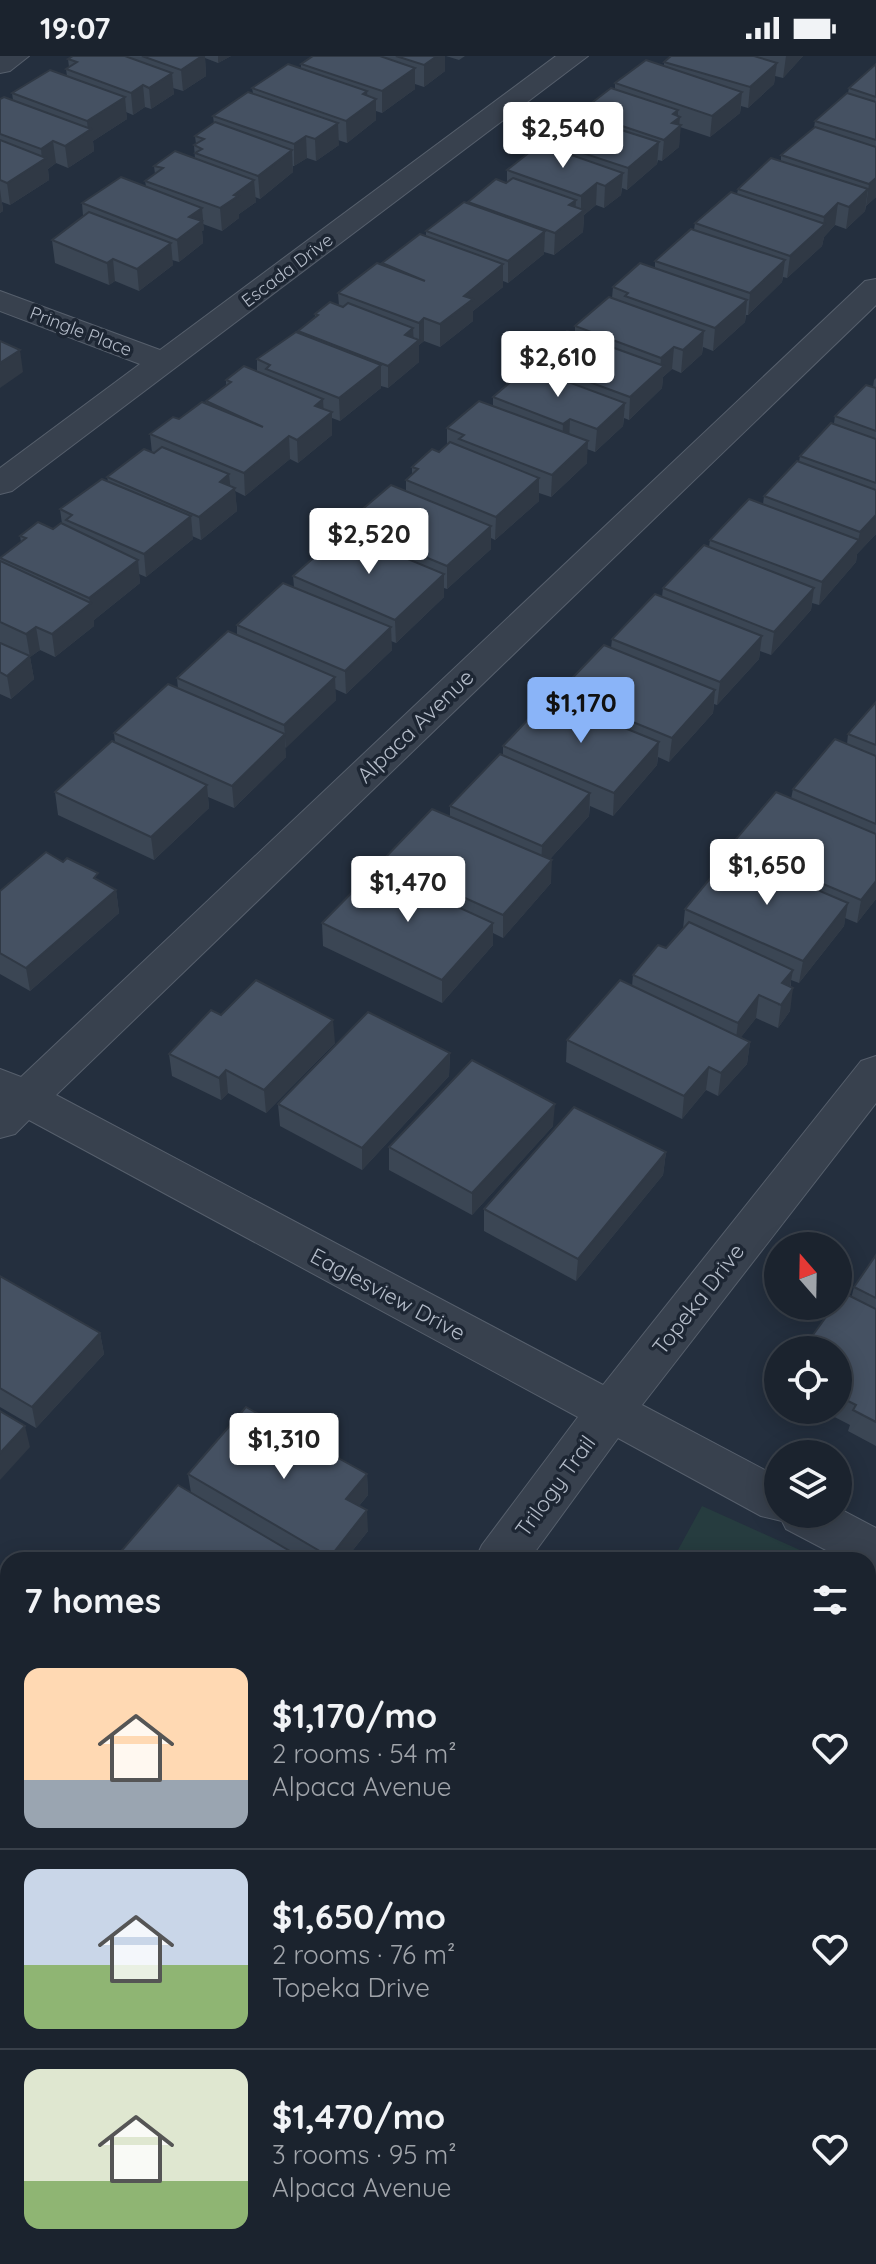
<!DOCTYPE html>
<meta charset="utf-8">
<style>
:root{--surface:#1b232e;--page:#242b36;--text:#f1f3f6;--muted:#a0a4aa;--line:#39404a;--accent:#8ab4f8}
body{margin:0;font-family:Quicksand,sans-serif;background:var(--page);color:var(--text);height:100vh;display:flex;flex-direction:column;font-size:30px;white-space:nowrap}
*{box-sizing:border-box;margin:0}
p{font-size:26px;color:var(--muted)}
.icon{flex:none;width:44px;height:44px;fill:none;stroke:currentColor;stroke-width:2;stroke-linecap:round;stroke-linejoin:round}
.map{position:relative;flex:1;overflow:hidden}
.sheet{position:absolute;left:0px;top:1496px;width:876px;height:712px;display:flex;flex-direction:column;background:var(--surface);border-radius:24px 24px 0 0;box-shadow:0 4px 20px #0003,0 0 0 2px var(--line)}
.sheet>*{flex:none}
.needle{width:52px;rotate:340deg}
.buttons{position:absolute;left:764px;top:1176px;display:grid;gap:16px}
.buttons a{display:grid;place-items:center;width:88px;height:88px;border-radius:50%;background:var(--surface);box-shadow:0 4px 20px #0003,0 0 0 2px var(--line);font-size:40px}
.price{position:absolute;translate:-50% -68px;padding:0 18px;border-radius:8px;background:#fff;color:#222;font-size:26px;line-height:52px;filter:drop-shadow(0 2px 4px #0008)}
.price::after{content:'';position:absolute;left:50%;top:48px;width:24px;height:18px;margin-left:-12px;background:inherit;clip-path:polygon(0 0,100% 0,50% 100%)}
.price.active{background:var(--accent);color:#111}
ul{padding:0;list-style:none}
li{display:flex;align-items:center;gap:24px;height:200px;padding:0 24px}
li+li{border-top:2px solid var(--line)}
li span{display:grid;place-items:center;flex:none;width:224px;height:160px;border-radius:16px;color:#555}
li>.icon{margin-inline-start:auto}
span .icon{width:96px;height:96px;fill:#fffc;stroke-width:1}
li b{font-size:34px}
h2{display:flex;justify-content:space-between;align-items:center;height:96px;padding:0 24px;font-size:34px}
.status{display:flex;justify-content:space-between;align-items:center;height:56px;padding:0 40px;background:var(--surface);direction:ltr}
.status svg{height:22px;fill:currentColor}
.map>svg:first-child{display:block}
.green{fill:#263c3f}
.lines{fill:none;stroke-linecap:round;stroke-linejoin:round}
.street-casing{stroke:#565f6c;stroke-width:2}
.street{fill:#38414e;fill-rule:evenodd}
.wall{fill:#3b4654}
.shaded-wall{fill:#303945}
.building{fill:#455162;stroke:#303945;stroke-width:2}
.labels{text-anchor:middle;dominant-baseline:central;stroke-width:7;stroke-linejoin:round;paint-order:stroke}
.far-street-label{font-size:18px;fill:#b4bcc9;stroke:#1d2633}
.street-label{font-size:22px;fill:#b4bcc9;stroke:#1d2633}
</style>
<div class="status"><b>19:07</b><svg viewBox="0 0 49 12"><path d="M0 12V9h3v3zM5 12V6h3v6zM10 12V3h3v9zM15 12V0h3v12zM26 1h20v11H26zM47 4h2v5h-2z"/></svg></div>
<div class="map">
<svg width="876" height="2208" viewBox="0 0 876 2208">
<rect width="100%" height="100%" fill="#242f3e"/>
<g class="green">
<path d="M702,1450l120,54h-142l-2,-10z"/>
<path d="M868,1528l8,5v82l-8,-4z"/>
<path d="M876,1866v342h-193l4,-8h181v-320z"/>
</g>
<g class="lines">
<defs>
<g id="street">
<path d="M0,0h29l-19,15 -10,2z"/>
<path d="M556,0h32l-576,435 -12,3v-26l140,-104 -140,-53v-20l160,59z"/>
<path d="M876,223v26l-820,790 547,290 258,-324 15,-5v47l-234,302 136,72v37h60v-6l38,20v45l-8,-2v-11h-23l-59,-31 -4,-8 -21,-5 -143,-78 -89,122h-54l7,-15 96,-128 -549,-297 -14,14 -15,4v-69l21,8 844,-796z"/>
<path d="M8,2139v61h14l-22,8v-65z"/>
</g>
</defs>
<use href="#street" class="street-casing"/>
<use href="#street" class="street"/>
</g>
<g class="wall">
<path d="M73,0h158l-13,7 -13,-5 1,18 -23,15 -10,-3 1,6 -23,15 -6,-2 -12,8 -7,-3 1,7 -34,22 1,10 -26,17 -12,-5 -8,6 1,11 -39,25 -8,-3 1,9 -3,2v-114l13,1 -1,-7 55,-17 -1,-7 3,-2 -1,-8z"/>
<path d="M313,0h132v15l-21,16 -9,-3v5l-33,24 -6,-2v9l-29,23 -9,-3 1,5 -23,16 -9,-3 -13,8h-1v6l-33,27 -5,-2 1,5 -17,12v4l-17,13 -19,-7 1,6 -2,1 1,12 -24,19 -7,-2 1,5 -34,26 -24,-10 -6,4 -54,-22 -3,-23 31,-24 -1,-13 64,-17 -1,-5 10,-7 -1,-8 41,-7 -1,-14 2,-1 -1,-8 19,-12 -1,-8 40,-23 -1,-5 49,-19v-5z"/>
<path d="M446,0h19l-6,4z"/>
<path d="M671,0h132l-20,22 -8,-2 -1,8 -26,24 -7,-2 -1,7 -30,24 -30,-10 -1,20 -17,14 -4,-1 -1,4 -30,26 -5,-2 -1,7 -17,13 -8,-3 -12,10 -1,17 -29,23 -10,-3v2l-36,29 -5,-2v6l-30,24v10l-33,26 -16,-6 -5,4v17l-31,26 -7,-2v2l-41,33 -8,-3v17l-34,28 -8,-4 -45,37 -10,-5 2,20 -36,29 -9,-4 1,3 -47,38 -7,-3 1,9 -46,37v6l-39,31 -15,-7 -10,7 4,22 -23,20 -11,-5v-136l21,-16 -1,-6 33,-7 9,-5 -2,-15 48,-28 -1,-4 45,-24 -2,-19 56,-30v-3l20,-16v-5l31,-8v-13l41,-26v-2l17,-13v-4l24,-8 -1,-13 44,-28v-2l44,-27v-5l41,-28 1,-1 39,-20v-12l36,-25v-5l37,-24v-4l35,-23v-6l49,-17v-4z"/>
<path d="M876,8v133l-10,9 -1,5 -19,18 -11,-4 -11,12 -2,9 -35,32 -4,-1 -1,5 -34,33h-2l-1,7 -32,29 -10,-4 -1,7 -21,19 -9,-4 -9,8 -1,11 -33,32 -5,-2 -1,8 -28,26 -8,-3v14l-36,34 -12,-4v8l-44,39 -4,-2v11l-44,40 -3,-1v9l-48,46 -5,-2 1,9 -46,44 -11,-5 1,11 -51,48 1,9 -52,51 -26,-11 1,11 -55,52 -96,-45 -3,-23 60,-49 -1,-10 64,-44 -1,-11 60,-43v-10l57,-38 -1,-11 52,-43v-9l61,-33v-11l6,-5v-8l27,-15 8,-7v-17l46,-22v-9l39,-29v-7l43,-28v-7l37,-28 1,-11 42,-19v-7l39,-31 1,-7 42,-29 1,-5 43,-28v-6l33,-27 1,-7 33,-28 1,-5z"/>
<path d="M876,322v156l-19,20 -1,8 -37,43 -7,-2 -1,7 -40,45 -11,-4 -1,8 -42,46 -3,-1 -1,9 -44,49 -11,-5 -1,8 -44,51 -23,-10 -1,10 -39,43 1,24 -48,55 -10,-5v12l-51,58 -119,-57 -1,-23 60,-51v-11l68,-44v-11l53,-50v-10l55,-45 1,-9 52,-44 1,-9 50,-42 1,-9 46,-41 1,-7 53,-36 1,-8 35,-34 1,-6 34,-33 1,-7 38,-29 1,-7z"/>
<path d="M876,646v197l-19,24 -12,-5 -1,8 -45,57 -8,-3 -1,31 -12,17 -22,-10 -15,19 9,5 -3,22 -29,32 -12,-6 -24,29 -116,-57 1,-22 65,-54 1,-11 33,-27 17,-19 2,-20 45,-54 1,-10 60,-46 2,-10 54,-45 1,-10z"/>
<path d="M100,825l16,9 3,23 -89,78 -30,-17v-83z"/>
<path d="M221,959l114,28 -69,70 -38,-20 -7,7 -49,-24 -3,-22z"/>
<path d="M450,997l-1,23 -87,94 -82,-44 -2,-22z"/>
<path d="M553,1070l-81,89 -83,-45v-23z"/>
<path d="M666,1096l-3,23 -87,106 -92,-50v-22z"/>
<path d="M876,1199v191l-28,-15 2,-6 -29,-15h17v-60l16,-63z"/>
<path d="M0,1220l100,57 4,21 -68,74 -36,-21z"/>
<path d="M188,1418h179l1,21 -9,11 9,25 -23,29h-227l-1,-4 74,-63z"/>
<path d="M8,1625v95l-8,-5v-80z"/>
<path d="M0,1722l8,5v144l-8,-5z"/>
<path d="M247,2200h188l-5,8h-176l-6,-5z"/>
</g>
<g class="shaded-wall">
<path d="M193,0h12l1,20 -23,15 -2,-21z"/>
<path d="M218,0h13l-13,7z"/>
<path d="M433,0h12v15l-21,16v-22z"/>
<path d="M786,0h17l-20,22z"/>
<path d="M777,7l-3,21 -26,24 2,-21z"/>
<path d="M415,12v21l-33,24v-22z"/>
<path d="M172,17l2,21 -23,15 -2,-21z"/>
<path d="M143,29l2,22 -12,8 -2,-22z"/>
<path d="M367,35l1,14 8,-6v21l-29,23 -1,-22 17,-27z"/>
<path d="M742,36l-2,21 -30,24 2,-21z"/>
<path d="M125,41l2,22 -34,22 1,10 -26,17 -3,-22 23,-15 -1,-10z"/>
<path d="M678,54v9l2,-2 -1,9 2,-1 -2,22 -17,14 2,-21 9,-26z"/>
<path d="M338,67l1,22 -23,16 -1,-22z"/>
<path d="M306,80l1,22 -13,8v-22z"/>
<path d="M53,85l3,22 -8,6 1,11 -39,25 -3,-22 35,-23 -1,-11z"/>
<path d="M659,86l-2,22 -30,26 1,-22z"/>
<path d="M292,94l1,22 -33,27 -2,-23z"/>
<path d="M876,107v34l-10,9 3,-22z"/>
<path d="M623,117l-2,22 -17,13 1,-22z"/>
<path d="M254,124l2,22 -17,12v4l-17,13 -2,-23 14,-13z"/>
<path d="M597,127l-1,22 -12,10 -1,17 -29,23 1,-22 14,-28 7,-5 -1,17 6,-4v-17z"/>
<path d="M0,133l3,22 -3,2z"/>
<path d="M868,133l-3,22 -19,18 3,-22z"/>
<path d="M838,147l-3,22 -11,12 -2,9 -35,32 3,-22 33,-30 1,-9z"/>
<path d="M202,152l2,22 -2,1 1,12 -24,19 -2,-22 12,-23z"/>
<path d="M545,175l-1,23 -36,29v-22z"/>
<path d="M171,187l2,22 -34,26 -2,-22z"/>
<path d="M113,203l2,22 -6,4 -2,-22z"/>
<path d="M785,204l-3,22 -34,33 2,-22z"/>
<path d="M503,208v23l-30,24v10l-33,26v-23l24,-28z"/>
<path d="M747,244l-2,22 -32,29 2,-23z"/>
<path d="M424,262v23l-5,4v17l-31,26v-22l17,-31 8,-7 1,17 5,-5v-17z"/>
<path d="M704,275l-2,23 -21,19 2,-23z"/>
<path d="M674,291l-2,22 -9,8 -1,11 -33,32 1,-23 30,-28 1,-11z"/>
<path d="M20,294l3,22 -23,16v-25z"/>
<path d="M381,309v23l-41,33 -1,-23z"/>
<path d="M323,343l1,19 8,-6v23l-34,28 -1,-23 18,-34z"/>
<path d="M625,347l-2,23 -28,26 2,-23z"/>
<path d="M570,363l-1,23 -7,5 1,-23z"/>
<path d="M289,380l1,23 -45,37 -1,-23z"/>
<path d="M588,385l-1,22 -36,34 1,-22z"/>
<path d="M229,418l2,18 4,-4 2,23 -36,29 -2,-23 21,-35z"/>
<path d="M539,422v23l-44,39 1,-23z"/>
<path d="M876,459v19l-19,20 -1,8 -37,43 3,-23 36,-41 2,-9z"/>
<path d="M191,460l2,23 -47,38 -2,-23z"/>
<path d="M491,470v23l-44,40v-23z"/>
<path d="M138,504l2,23 -46,37v6l-39,31 -3,-23 38,-30 -1,-6z"/>
<path d="M444,518v23l-48,46 -1,-23z"/>
<path d="M814,532l-3,22 -40,45 3,-23z"/>
<path d="M36,571l4,23 -10,7 4,22 -23,20 -4,-23 23,-19 -4,-23z"/>
<path d="M391,571l1,23 -46,44 -1,-23z"/>
<path d="M762,580l-3,23 -42,46 3,-23z"/>
<path d="M335,621l1,23 -50,48 -2,-23z"/>
<path d="M715,634l-2,23 -44,49 3,-24z"/>
<path d="M285,678l1,23 -52,51 -2,-22z"/>
<path d="M659,686l-2,23 -44,51 1,-23z"/>
<path d="M207,729l2,23 -55,52 -3,-23z"/>
<path d="M590,737l-1,23 -48,53 1,-23z"/>
<path d="M552,804l-1,23 -48,55v-23z"/>
<path d="M876,825v18l-19,24 4,-23z"/>
<path d="M116,834l3,23 -89,78 -4,-23z"/>
<path d="M848,847l-4,23 -45,57 4,-22z"/>
<path d="M493,867v22l-51,58v-23z"/>
<path d="M793,914l-4,22 -11,14 4,-23z"/>
<path d="M793,932l-3,23 -12,17 3,-23z"/>
<path d="M759,939l-3,23 -21,27 3,-22z"/>
<path d="M333,964l2,23 -69,70 -2,-23z"/>
<path d="M750,986l-3,22 -29,32 3,-23z"/>
<path d="M450,997l-1,23 -87,94v-22z"/>
<path d="M709,1011l-3,23 -24,29 2,-23z"/>
<path d="M226,1014l2,23 -7,7 -2,-22z"/>
<path d="M555,1048l-2,22 -81,89v-22z"/>
<path d="M666,1096l-3,23 -87,106 2,-22z"/>
<path d="M100,1277l4,21 -68,74 -4,-21z"/>
<path d="M25,1370l5,21 -30,33v-27z"/>
<path d="M367,1418l1,21 -21,25 -1,-21z"/>
<path d="M367,1454l1,21 -23,29h-15v-3z"/>
<path d="M8,1903v24l-8,10v-24z"/>
<path d="M425,2200h10l-5,8h-10z"/>
</g>
<g class="building">
<path d="M73,0h52l47,17 -23,15 -6,-3 -12,8 -65,-24 11,-7 -9,-3z"/>
<path d="M142,0h60l-21,14z"/>
<path d="M313,0h67l35,12 -33,23 -81,-27z"/>
<path d="M396,0h41l-13,9z"/>
<path d="M671,0h83l23,7 -27,24 -86,-25z"/>
<path d="M646,4l96,32 -30,24 -97,-33z"/>
<path d="M288,8l79,27 -4,3 13,5 -30,22 -94,-33z"/>
<path d="M876,8v33l-27,-9z"/>
<path d="M50,14l75,27 -38,24 -75,-28z"/>
<path d="M611,32l67,22 -5,4 7,3 -8,6 9,2 -17,15 -84,-28z"/>
<path d="M248,36l90,31 -23,16 -9,-3 -12,8 -81,-28z"/>
<path d="M847,37l29,9v38l-61,-19z"/>
<path d="M4,41l87,32 -26,17 -12,-5 -12,8 -41,-15v-35z"/>
<path d="M574,59l85,27 -31,26 -85,-28z"/>
<path d="M215,66l77,28 -34,26 -63,-23 7,-4 -8,-4 10,-6 -9,-3z"/>
<path d="M815,71l61,20v31l-7,6 -88,-29z"/>
<path d="M0,84l46,18 -39,25 -7,-3z"/>
<path d="M540,88l83,29 -18,13 -8,-3 -16,13 -74,-26z"/>
<path d="M175,95l79,29 -20,15 4,1 -18,12 -75,-27 18,-13 -9,-2z"/>
<path d="M771,102l97,31 -19,18 -11,-4 -14,14 -86,-28z"/>
<path d="M121,121l81,31 -13,9 13,4 -25,19 -95,-37z"/>
<path d="M513,122l63,22 -7,5 15,5 -29,23 -87,-31 28,-23 10,4z"/>
<path d="M731,136l94,32 -35,32 -95,-33z"/>
<path d="M464,146l81,29 -37,30 -82,-30z"/>
<path d="M89,156l82,31 -34,26 -24,-10 -6,4 -55,-23z"/>
<path d="M691,173l94,31 -35,33 -95,-32z"/>
<path d="M420,178l83,30 -39,32 9,3 -33,25 -16,-6 -5,5 -81,-30 39,-30 48,18 -43,-18z"/>
<path d="M640,207l107,37 -32,28 -90,-32 3,-3 -15,-6z"/>
<path d="M609,241l95,34 -21,19 -9,-3 -13,11 -86,-32z"/>
<path d="M330,246l13,5 5,-4 65,25 -8,7 14,5 -31,26 -90,-35 20,-16 -3,-1z"/>
<path d="M567,275l97,35 -34,31 -98,-36z"/>
<path d="M296,276l85,33 -42,33 -73,-29 4,-4 -13,-6z"/>
<path d="M0,285l20,9 -20,13z"/>
<path d="M244,310l79,33 -8,7 17,6 -35,28 -8,-4 -45,37 -94,-39 23,-17 6,2 23,-17 61,25 -57,-26 25,-19 -5,-2z"/>
<path d="M528,311l97,36 -28,26 -27,-10 -7,5 -70,-27z"/>
<path d="M866,329l10,3v43l-41,-15z"/>
<path d="M479,345l109,40 -36,34 -93,-36 5,-4 -17,-7z"/>
<path d="M831,367l45,16v44l-76,-27z"/>
<path d="M450,386l89,36 -43,39 -90,-37 12,-11 -6,-2 20,-18 7,3z"/>
<path d="M162,391l67,27 -9,8 15,6 -36,29 -92,-40 37,-28 10,4z"/>
<path d="M797,405l79,29v25l-16,17 -96,-36z"/>
<path d="M102,423l89,37 -47,38 -78,-34 6,-5 -12,-6z"/>
<path d="M391,429l100,41 -44,40 -102,-42z"/>
<path d="M749,443l110,41 -37,42 -112,-42z"/>
<path d="M38,466l15,7 8,-6 77,37 -49,38 -89,-40 26,-20 -6,-2z"/>
<path d="M343,476l101,42 -49,46 -102,-44z"/>
<path d="M704,489l110,43 -40,44 -111,-44z"/>
<path d="M0,505l91,42 -39,31 -16,-7 -10,7 -26,-12z"/>
<path d="M283,527l108,44 -46,44 -108,-46z"/>
<path d="M655,538l107,42 -42,46 -108,-43z"/>
<path d="M228,575l107,46 -51,48 -107,-47z"/>
<path d="M0,587l30,13 -23,20 -7,-4z"/>
<path d="M604,589l111,45 -43,48 -113,-46z"/>
<path d="M168,628l117,50 -53,52 -118,-53z"/>
<path d="M549,641l110,45 -45,51 -111,-47z"/>
<path d="M876,646v43l-28,-11z"/>
<path d="M835,683l41,17v68l-83,-35z"/>
<path d="M112,685l95,44 -56,52 -96,-45z"/>
<path d="M500,698l90,39 -48,53 -92,-40z"/>
<path d="M776,736l100,42v47l-15,19 -130,-55z"/>
<path d="M432,753l120,51 -49,55 -121,-54z"/>
<path d="M46,796l17,10 4,-4 31,15 -4,5 22,12 -90,78 -26,-15v-62z"/>
<path d="M731,797l117,50 -45,58 -118,-52z"/>
<path d="M375,813l118,54 -51,57 -120,-57z"/>
<path d="M689,866l104,48 -11,13 11,5 -12,17 -22,-10 -21,28 -105,-48 25,-30 8,3z"/>
<path d="M256,924l77,40 -69,70 -38,-20 -7,8 -50,-24 42,-44 10,5z"/>
<path d="M620,924l130,62 -29,31 -12,-6 -25,29 -117,-56z"/>
<path d="M368,956l82,41 -88,95 -84,-44z"/>
<path d="M472,1004l83,44 -83,89 -83,-46z"/>
<path d="M574,1051l92,45 -88,107 -94,-50z"/>
<path d="M876,1199v43l-22,-11z"/>
<path d="M0,1220l100,57 -68,74 -32,-19z"/>
<path d="M844,1237l32,16v113l-23,-12 3,-5 -18,-9v-46h-36l32,-44h4v-5z"/>
<path d="M246,1351l121,67 -21,25 21,11 -37,47 -142,-83z"/>
<path d="M0,1355l25,15 -25,27z"/>
<path d="M178,1429l127,75h-181l-7,-4z"/>
<path d="M8,1625v79l-8,-5v-64z"/>
<path d="M0,1722l8,5v130l-8,-5z"/>
<path d="M0,1874l8,5v24l-8,10z"/>
<path d="M210,2200h15l12,8h-33z"/>
<path d="M261,2200h164l-5,8h-147z"/>
</g>
<g class="labels">
<g class="far-street-label">
<text transform="translate(287 214) rotate(-37)">Escada Drive</text>
<text transform="translate(81 275) rotate(21)">Pringle Place</text>
</g>
<g class="street-label">
<text transform="translate(415 670) rotate(-44)">Alpaca Avenue</text>
<text transform="translate(388 1238) rotate(28)">Eaglesview Drive</text>
<text transform="translate(698 1243) rotate(-52)">Topeka Drive</text>
<text transform="translate(555 1430) rotate(-54)">Trilogy Trail</text>
</g>
</g>
</svg>
<div class="buttons">
<a><svg class="needle" viewBox="-14 -14 28 28"><path d="M0-13l5 13h-10z" fill="#e53935"/><path d="M0 13l5-13h-10z" fill="#a0a4aa"/></svg></a>
<a><svg class="icon" aria-label="locate" viewBox="0 0 24 24"><circle cx="12" cy="12" r="6"/><path d="M12 2v4M12 18v4M2 12h4M18 12h4"/></svg></a>
<a><svg class="icon" aria-label="layers" viewBox="0 0 24 24"><path d="M12 4l9 5-9 5-9-5zM3 14l9 5 9-5"/></svg></a>
</div>
<b class="price" style="left:563px;top:114px">$2,540</b>
<b class="price" style="left:558px;top:343px">$2,610</b>
<b class="price" style="left:369px;top:520px">$2,520</b>
<b class="price active" style="left:581px;top:689px">$1,170</b>
<b class="price" style="left:767px;top:851px">$1,650</b>
<b class="price" style="left:408px;top:868px">$1,470</b>
<b class="price" style="left:284px;top:1425px">$1,310</b>
<section class="sheet">
<h2>7 homes<svg class="icon" aria-label="filters" viewBox="0 0 24 24"><path d="M4 7h16M4 17h16"/><circle cx="9" cy="7" r="2"/><circle cx="15" cy="17" r="2"/></svg></h2>
<ul>
<li><span style="background:linear-gradient(#ffd9b3 70%,#9aa5b1 0)"><svg class="icon" aria-label="home" viewBox="0 0 24 24"><path d="M3 11l9-7 9 7M6 9v11h12V9"/></svg></span><div><b>$1,170/mo</b><p>2 rooms · 54 m²</p><p>Alpaca Avenue</p></div><svg class="icon" aria-label="heart" viewBox="0 0 24 24"><path d="M12 20l-8-8c-3-5 5-10 8-4 3-6 11-1 8 4z"/></svg></li>
<li><span style="background:linear-gradient(#c9d6e8 60%,#8fb573 0)"><svg class="icon" aria-label="home" viewBox="0 0 24 24"><path d="M3 11l9-7 9 7M6 9v11h12V9"/></svg></span><div><b>$1,650/mo</b><p>2 rooms · 76 m²</p><p>Topeka Drive</p></div><svg class="icon" aria-label="heart" viewBox="0 0 24 24"><path d="M12 20l-8-8c-3-5 5-10 8-4 3-6 11-1 8 4z"/></svg></li>
<li><span style="background:linear-gradient(#dfe7d0 70%,#8fb573 0)"><svg class="icon" aria-label="home" viewBox="0 0 24 24"><path d="M3 11l9-7 9 7M6 9v11h12V9"/></svg></span><div><b>$1,470/mo</b><p>3 rooms · 95 m²</p><p>Alpaca Avenue</p></div><svg class="icon" aria-label="heart" viewBox="0 0 24 24"><path d="M12 20l-8-8c-3-5 5-10 8-4 3-6 11-1 8 4z"/></svg></li>
</ul>
</section>
</div>
